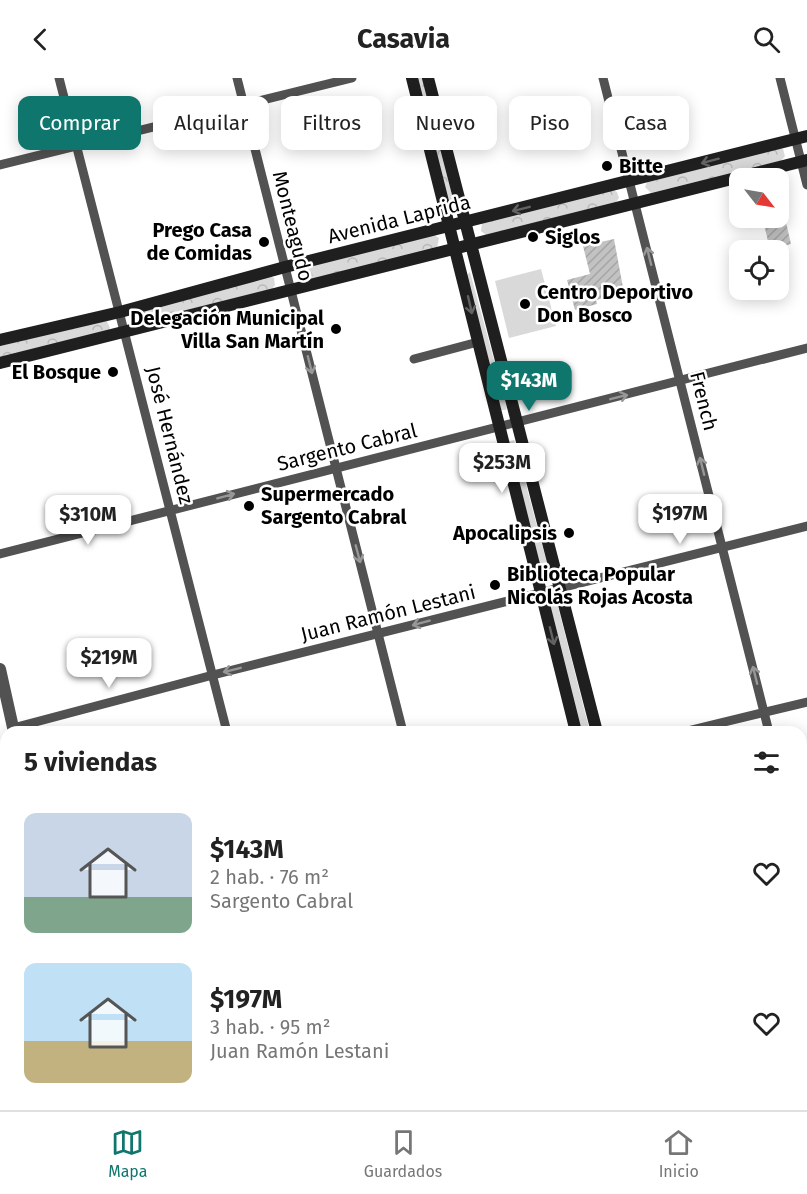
<!DOCTYPE html>
<html lang="es">
<meta charset="utf-8">
<style>
:root{--surface:#fff;--page:#f6f6f6;--text:#222;--muted:#767676;--line:#e0e0e0;--accent:#0f766e}
body{margin:0;font-family:"Fira Sans",sans-serif;background:var(--page);color:var(--text);height:100vh;display:flex;flex-direction:column;font-size:22px;white-space:nowrap}
*{box-sizing:border-box;margin:0}
p{font-size:20px;color:var(--muted)}
.icon{flex:none;width:33px;height:33px;fill:none;stroke:currentColor;stroke-width:2;stroke-linecap:round;stroke-linejoin:round}
.map{position:relative;flex:1;overflow:hidden}
.drawer{position:absolute;left:0px;top:648px;width:807px;height:384px;display:flex;flex-direction:column;background:var(--surface);border-radius:18px 18px 0 0;box-shadow:0 3px 15px #0003}
.drawer>*{flex:none}
.guide{position:absolute;left:18px;top:18px;width:771px;height:54px;display:flex;gap:12px}
.needle{width:39px;rotate:121deg}
.buttons{position:absolute;left:729px;top:90px;display:grid;gap:12px}
.buttons a{display:grid;place-items:center;width:60px;height:60px;border-radius:12px;background:var(--surface);box-shadow:0 3px 15px #0003;font-size:30px}
.price{position:absolute;translate:-50% -51px;padding:0 14px;border-radius:12px;background:#fff;color:#222;font-size:20px;line-height:39px;filter:drop-shadow(0 2px 3px #0008)}
.price::after{content:'';position:absolute;left:50%;top:36px;width:18px;height:14px;margin-left:-9px;background:inherit;clip-path:polygon(0 0,100% 0,50% 100%)}
.price.on{background:var(--accent);color:#fff}
ul{padding:0;list-style:none}
li{display:flex;align-items:center;gap:18px;height:150px;padding:0 24px}
li span{display:grid;place-items:center;flex:none;width:168px;height:120px;border-radius:12px;color:#555}
li>.icon{margin-inline-start:auto}
span .icon{width:72px;height:72px;fill:#fffc;stroke-width:1}
li b{font-size:26px}
h2{display:flex;justify-content:space-between;align-items:center;height:72px;padding:0 24px;font-size:26px}
.tag{padding:0 21px;border-radius:12px;background:var(--surface);box-shadow:0 3px 15px #0003;font-size:21px;line-height:54px}
.tag.on{background:var(--accent);color:#fff}
header{display:flex;justify-content:space-between;align-items:center;height:78px;padding:0 24px;background:var(--surface);font-size:27px;font-weight:700}
.dock{display:flex;justify-content:space-around;align-items:center;height:84px;border-top:2px solid var(--line);background:var(--surface);font-size:16px;color:var(--muted)}
.dock a{display:grid;justify-items:center;gap:3px}
.dock .on{color:var(--accent)}
.map>svg:first-child{display:block}
.grass{fill:#d9d9d9}
.forest{fill:url(#forest-crowns)}
.building{fill:url(#building-hatch)}
.lines{fill:none;stroke-linecap:round;stroke-linejoin:round}
.minor{stroke:#525252;stroke-width:9}
.tertiary{stroke:#525252;stroke-width:12}
.secondary{stroke:#1f1f1f;stroke-width:12}
.oneway{stroke:#626262}
.oneway2{stroke:#979797}
.poi-dot{fill:#000;stroke:#fff;stroke-width:2}
.labels{text-anchor:middle;dominant-baseline:central;stroke-width:5;stroke-linejoin:round;paint-order:stroke}
.poi-label{font-size:20px;font-weight:bold;fill:#000;stroke:#fff;text-anchor:start}
.street-label{font-size:20px;fill:#000;stroke:#fff}
</style>
<header><svg class="icon" aria-label="back" viewBox="0 0 24 24"><path d="M15 5l-7 7 7 7"/></svg>Casavia<svg class="icon" aria-label="search" viewBox="0 0 24 24"><circle cx="10" cy="10" r="6"/><path d="M15 15l6 6"/></svg></header>
<div class="map">
<svg width="807" height="1032" viewBox="0 0 807 1032">
<defs>
<pattern id="forest-crowns" width="20" height="18" patternUnits="userSpaceOnUse" patternTransform="scale(1.5)"><rect width="20" height="18" fill="#d9d9d9"/><path d="M2 6a3 3 0 1 1 6 0M12 15a3 3 0 1 1 6 0" fill="none" stroke="#b8b8b8"/></pattern>
<pattern id="building-hatch" width="6" height="6" patternUnits="userSpaceOnUse" patternTransform="scale(1.5)"><rect width="6" height="6" fill="#c2c2c2"/><path d="M-1 1l2-2M0 6l6-6M5 7l2-2" fill="none" stroke="#a5a5a5"/></pattern>
</defs>
<rect width="100%" height="100%" fill="#fff"/>
<g class="grass">
<path d="M541,191l15,57 -47,12 -14,-57z"/>
<path d="M470,194l37,136 -1,2h-6l-33,-135z"/>
<path d="M514,362l35,131 -7,2 -35,-131z"/>
<path d="M557,525l33,129h-9l-32,-127z"/>
</g>
<g class="forest">
<path d="M416,0h7l33,133h-6z"/>
<path d="M779,69l4,2 2,7 -4,5 -130,32 -6,-6 3,-7z"/>
<path d="M613,112l4,2 2,6 -3,4 -130,33 -5,-4 1,-9z"/>
<path d="M434,157l5,3 -2,10 -131,33 -5,-3 -1,-6 3,-5z"/>
<path d="M270,198l4,2 1,7 -3,4 -132,33 -5,-1 -2,-6 4,-5z"/>
<path d="M106,241l4,9 -2,3 -108,27v-12z"/>
</g>
<g class="building">
<path d="M746,140h39l6,26 -21,6 -6,-26 -16,4z"/>
<path d="M614,161l10,54 -28,7 1,4 -22,6 -8,-30 23,-6 -7,-28z"/>
</g>
<g class="lines">
<g class="minor">
<path d="M59,0l168,654"/>
<path d="M237,0l166,654"/>
<path d="M603,0l166,654"/>
<path d="M780,0l27,107"/>
<path d="M0,87l352,-87"/>
<path d="M414,281l64,-17"/>
<path d="M0,476l807,-206"/>
<path d="M13,650l200,-53 594,-149"/>
<path d="M683,654l124,-30"/>
<path d="M801,778l6,24"/>
<path d="M0,830l6,-1"/>
<path d="M0,968l6,25"/>
<path d="M801,978l6,-1"/>
<path d="M0,1003l6,-1"/>
<path d="M14,1026l2,6"/>
<path d="M321,1026l1,6"/>
<path d="M497,1026l1,6"/>
<path d="M587,1032l24,-6"/>
</g>
<g class="tertiary">
<path d="M0,591l14,63"/>
<path d="M108,1026l1,6"/>
</g>
<g class="secondary">
<path d="M412,0l164,654"/>
<path d="M428,0l169,654"/>
<path d="M0,262l120,-28 165,-45 522,-131"/>
<path d="M0,285l807,-203"/>
<path d="M671,1026l1,6"/>
<path d="M692,1026l2,6"/>
</g>
</g>
<defs><path id="oneway-shaft" d="M-6 0H5M1.5-3L5.5 0L1.5 3" fill="none" stroke-width="1.6" stroke-linecap="round" stroke-linejoin="round" transform="scale(1.5)"/></defs>
<g class="oneway">
<use href="#oneway-shaft" transform="translate(710 83) rotate(165)"/>
<use href="#oneway-shaft" transform="translate(521 131) rotate(166)"/>
<use href="#oneway-shaft" transform="translate(470 227) rotate(77)"/>
<use href="#oneway-shaft" transform="translate(552 558) rotate(76)"/>
</g>
<g class="oneway2">
<use href="#oneway-shaft" transform="translate(649 178) rotate(-104)"/>
<use href="#oneway-shaft" transform="translate(310 287) rotate(76)"/>
<use href="#oneway-shaft" transform="translate(619 319) rotate(-14)"/>
<use href="#oneway-shaft" transform="translate(702 388) rotate(-104)"/>
<use href="#oneway-shaft" transform="translate(226 418) rotate(-15)"/>
<use href="#oneway-shaft" transform="translate(358 476) rotate(75)"/>
<use href="#oneway-shaft" transform="translate(421 545) rotate(165)"/>
<use href="#oneway-shaft" transform="translate(232 592) rotate(166)"/>
<use href="#oneway-shaft" transform="translate(755 597) rotate(-104)"/>
</g>
<g class="poi-dot">
<circle cx="607" cy="88" r="6"/>
<circle cx="533" cy="159" r="6"/>
<circle cx="264" cy="164" r="6"/>
<circle cx="525" cy="226" r="6"/>
<circle cx="336" cy="251" r="6"/>
<circle cx="113" cy="294" r="6"/>
<circle cx="249" cy="428" r="6"/>
<circle cx="569" cy="455" r="6"/>
<circle cx="495" cy="507" r="6"/>
</g>
<g class="labels">
<g class="poi-label">
<text x="619" y="88">Bitte</text>
<text x="252" y="152" text-anchor="end">Prego Casa<tspan x="252" dy="23">de Comidas</tspan></text>
<text x="545" y="159">Siglos</text>
<text x="537" y="214">Centro Deportivo<tspan x="537" dy="23">Don Bosco</tspan></text>
<text x="324" y="240" text-anchor="end">Delegación Municipal<tspan x="324" dy="23">Villa San Martín</tspan></text>
<text x="101" y="294" text-anchor="end">El Bosque</text>
<text x="261" y="416">Supermercado<tspan x="261" dy="23">Sargento Cabral</tspan></text>
<text x="557" y="455" text-anchor="end">Apocalipsis</text>
<text x="507" y="496">Biblioteca Popular<tspan x="507" dy="23">Nicolás Rojas Acosta</tspan></text>
</g>
<g class="street-label">
<text transform="translate(399 141) rotate(-14)">Avenida Laprida</text>
<text transform="translate(293 148) rotate(76)">Monteagudo</text>
<text transform="translate(704 323) rotate(76)">French</text>
<text transform="translate(170 357) rotate(76)">José Hernández</text>
<text transform="translate(347 369) rotate(-14)">Sargento Cabral</text>
<text transform="translate(388 535) rotate(-14)">Juan Ramón Lestani</text>
</g>
</g>
</svg>
<div class="buttons">
<a><svg class="needle" viewBox="-14 -14 28 28"><path d="M0-13l5 13h-10z" fill="#e53935"/><path d="M0 13l5-13h-10z" fill="#767676"/></svg></a>
<a><svg class="icon" aria-label="locate" viewBox="0 0 24 24"><circle cx="12" cy="12" r="6"/><path d="M12 2v4M12 18v4M2 12h4M18 12h4"/></svg></a>
</div>
<b class="price on" style="left:529px;top:334px">$143M</b>
<b class="price" style="left:502px;top:416px">$253M</b>
<b class="price" style="left:680px;top:467px">$197M</b>
<b class="price" style="left:88px;top:468px">$310M</b>
<b class="price" style="left:109px;top:611px">$219M</b>
<div class="guide">
<a class="tag on">Comprar</a>
<a class="tag">Alquilar</a>
<a class="tag">Filtros</a>
<a class="tag">Nuevo</a>
<a class="tag">Piso</a>
<a class="tag">Casa</a>
</div>
<section class="drawer">
<h2>5 viviendas<svg class="icon" aria-label="filters" viewBox="0 0 24 24"><path d="M4 7h16M4 17h16"/><circle cx="9" cy="7" r="2"/><circle cx="15" cy="17" r="2"/></svg></h2>
<ul>
<li><span style="background:linear-gradient(#c9d6e8 70%,#7fa58c 0)"><svg class="icon" aria-label="home" viewBox="0 0 24 24"><path d="M3 11l9-7 9 7M6 9v11h12V9"/></svg></span><div><b>$143M</b><p>2 hab. · 76 m²</p><p>Sargento Cabral</p></div><svg class="icon" aria-label="heart" viewBox="0 0 24 24"><path d="M12 20l-8-8c-3-5 5-10 8-4 3-6 11-1 8 4z"/></svg></li>
<li><span style="background:linear-gradient(#bfe0f5 65%,#c2b280 0)"><svg class="icon" aria-label="home" viewBox="0 0 24 24"><path d="M3 11l9-7 9 7M6 9v11h12V9"/></svg></span><div><b>$197M</b><p>3 hab. · 95 m²</p><p>Juan Ramón Lestani</p></div><svg class="icon" aria-label="heart" viewBox="0 0 24 24"><path d="M12 20l-8-8c-3-5 5-10 8-4 3-6 11-1 8 4z"/></svg></li>
</ul>
</section>
</div>
<nav class="dock">
<a class="on"><svg class="icon" aria-label="map" viewBox="0 0 24 24"><path d="M3 6l6-2 6 2 6-2v14l-6 2-6-2-6 2zM9 4v14M15 6v14"/></svg>Mapa</a>
<a><svg class="icon" aria-label="saved" viewBox="0 0 24 24"><path d="M7 4h10v16l-5-4-5 4z"/></svg>Guardados</a>
<a><svg class="icon" aria-label="home" viewBox="0 0 24 24"><path d="M3 11l9-7 9 7M6 9v11h12V9"/></svg>Inicio</a>
</nav>
